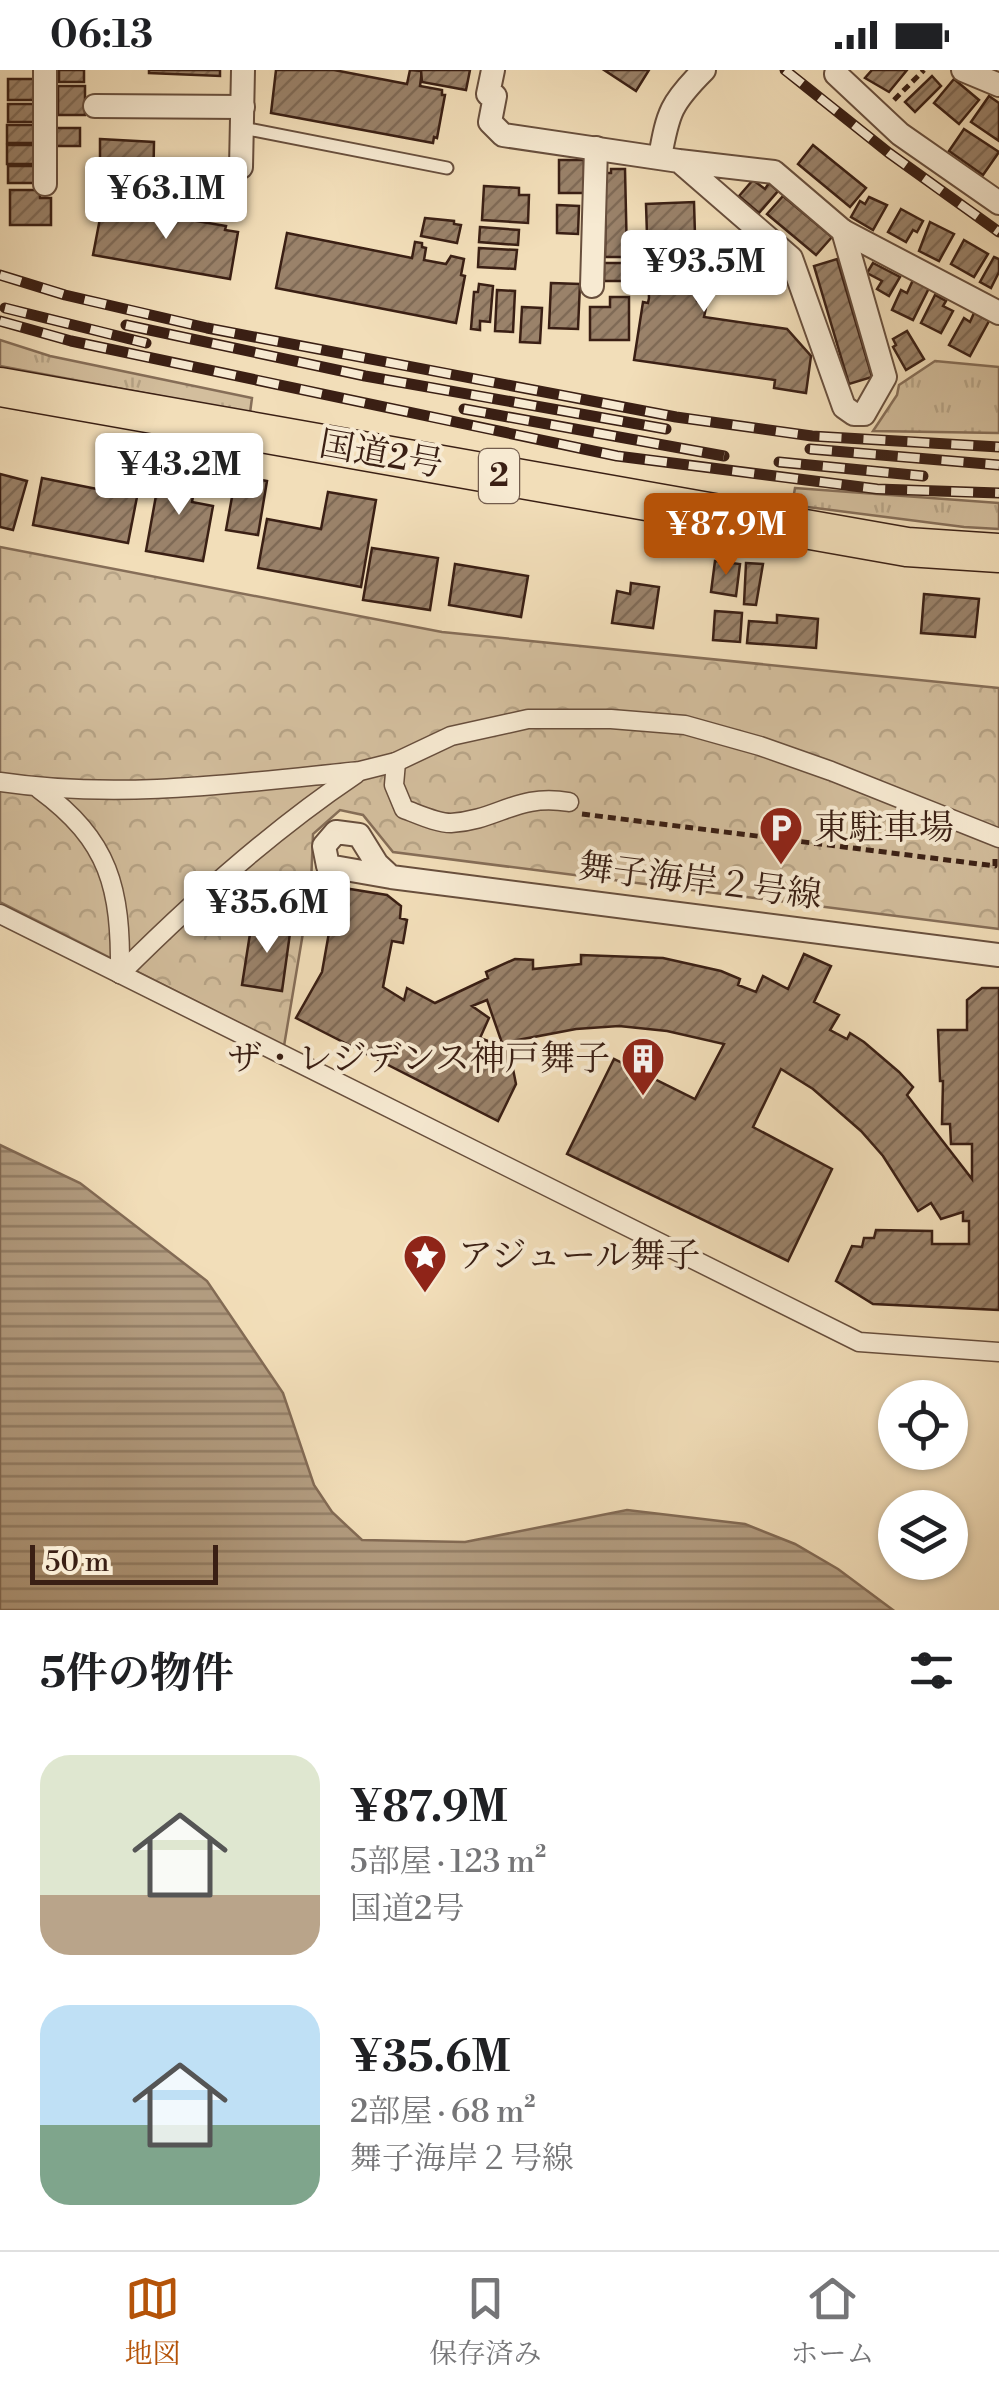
<!DOCTYPE html>
<html lang="ja">
<meta charset="utf-8">
<style>
:root{--surface:#fff;--page:#f2f2f2;--text:#202124;--muted:#757577;--line:#e0e0e0;--accent:#b45309}
body{margin:0;font-family:"Libre Bodoni","Noto Serif JP",serif;background:var(--page);color:var(--text);height:100vh;display:flex;flex-direction:column;font-size:38px;white-space:nowrap}
*{box-sizing:border-box;margin:0}
p{font-size:32px;color:var(--muted)}
.icon{flex:none;width:55px;height:55px;fill:none;stroke:currentColor;stroke-width:2;stroke-linecap:round;stroke-linejoin:round}
.map{position:relative;height:1540px;overflow:hidden}
.panel{display:flex;flex-direction:column;background:var(--surface);flex:1}
.panel>*{flex:none}
.fabs{position:absolute;left:878px;top:1310px;display:grid;gap:20px}
.fabs a{display:grid;place-items:center;width:90px;height:90px;border-radius:50%;background:var(--surface);box-shadow:0 2px 8px #0004;font-size:50px}
.scale{position:absolute;left:30px;bottom:25px;width:188px;box-sizing:border-box;padding-left:10px;border:5px solid #3a1f14;border-top:0;font-size:28px;line-height:35px;white-space:nowrap;color:#3a1f14;-webkit-text-stroke:8px #f7ead2;paint-order:stroke}
.price{position:absolute;translate:-50% -85px;padding:0 22px;border-radius:10px;background:#fff;color:#222;font-size:32px;line-height:65px;filter:drop-shadow(0 2px 5px #0008)}
.price::after{content:'';position:absolute;left:50%;top:60px;width:30px;height:22px;margin-left:-15px;background:inherit;clip-path:polygon(0 0,100% 0,50% 100%)}
.price.active{background:var(--accent);color:#fff}
ul{padding:0;list-style:none}
li{display:flex;align-items:center;gap:30px;height:250px;padding:0 40px}
li span{display:grid;place-items:center;flex:none;width:280px;height:200px;border-radius:30px;color:#555}
li>.icon{margin-inline-start:auto}
span .icon{width:120px;height:120px;fill:#fffc;stroke-width:1}
li b{font-size:42px}
h2{display:flex;justify-content:space-between;align-items:center;height:120px;padding:0 40px;font-size:42px}
.status{display:flex;justify-content:space-between;align-items:center;height:70px;padding:0 50px;background:var(--surface);direction:ltr}
.status svg{height:28px;fill:currentColor}
.tabs{display:flex;justify-content:space-around;align-items:center;height:140px;border-top:2px solid var(--line);background:var(--surface);font-size:28px;color:var(--muted)}
.tabs a{display:grid;justify-items:center;gap:5px}
.tabs .active{color:var(--accent)}
.map>svg:first-child{display:block}
.grass{fill:url(#grass-tufts);stroke:#866e58;stroke-width:2.5}
.park{fill:url(#park-crowns);stroke:#866e58;stroke-width:2.5}
.water{fill:url(#water-rules);stroke:#836b55;stroke-width:2.5}
.building{fill:url(#building-hatch);stroke:#3a1f14;stroke-width:2.5}
.lines{fill:none;stroke-linecap:round;stroke-linejoin:round}
.service-casing{stroke:#684f3d;stroke-width:15}
.pedestrian-casing{stroke:#684f3d;stroke-width:21}
.minor-casing{stroke:#684f3d;stroke-width:26}
.trunk-casing{stroke:#3a1f14;stroke-width:41}
.path{stroke:#3a1f14;stroke-width:5;stroke-dasharray:8 5;stroke-linecap:butt}
.service{stroke:#f7ead2;stroke-width:11}
.pedestrian{stroke:#f7ead2;stroke-width:18}
.minor{stroke:#f7ead2;stroke-width:22}
.trunk{stroke:#f2deb9;stroke-width:38}
.rail-casing{stroke:#3a1f14;stroke-width:11}
.rail{stroke:#f7ead2;stroke-width:8;stroke-dasharray:22;stroke-linecap:butt}
.labels{text-anchor:middle;dominant-baseline:central;stroke-width:8;stroke-linejoin:round;paint-order:stroke}
.shield{fill:#f7ead2;stroke:#735c4d;stroke-width:2.5}
.shield-label{font-size:32px;font-weight:bold;fill:#3a1f14}
.street-label{font-size:35px;fill:#3a1f14;stroke:#f7ead2}
.poi-label{font-size:35px;fill:#3a1f14;stroke:#f7ead2;text-anchor:start}
</style>
<div class="status"><b>06:13</b><svg viewBox="0 0 49 12"><path d="M0 12V9h3v3zM5 12V6h3v6zM10 12V3h3v9zM15 12V0h3v12zM26 1h20v11H26zM47 4h2v5h-2z"/></svg></div>
<div class="map">
<svg width="999" height="1540" viewBox="0 0 999 1540">
<defs>
<pattern id="grass-tufts" width="24" height="20" patternUnits="userSpaceOnUse" patternTransform="scale(2.5)"><rect width="24" height="20" fill="#d3be9d"/><path d="M3 7l-1-3M5 7V3M7 7l1-3M15 17l-1-3M17 17v-4M19 17l1-3" fill="none" stroke="#b6a386"/></pattern>
<pattern id="park-crowns" width="20" height="18" patternUnits="userSpaceOnUse" patternTransform="scale(2.5)"><rect width="20" height="18" fill="#d3be9d"/><path d="M2 6a3 3 0 1 1 6 0M12 15a3 3 0 1 1 6 0" fill="none" stroke="#b6a386"/></pattern>
<pattern id="water-rules" width="6" height="5" patternUnits="userSpaceOnUse" patternTransform="scale(2.5)"><rect width="6" height="5" fill="#b39d81"/><path d="M0 2.5h6" fill="none" stroke="#937f68"/></pattern>
<pattern id="building-hatch" width="6" height="6" patternUnits="userSpaceOnUse" patternTransform="scale(2.5)"><rect width="6" height="6" fill="#9a826a"/><path d="M-1 1l2-2M0 6l6-6M5 7l2-2" fill="none" stroke="#7f6a56"/></pattern>
</defs>
<rect width="100%" height="100%" fill="#f2deb9"/>
<filter id="stains"><feTurbulence type="fractalNoise" baseFrequency=".002" numOctaves="4"/><feColorMatrix values="0 0 0 0 .2 0 0 0 0 .09 0 0 0 0 .02 0 0 0 .5 -.17"/></filter>
<radialGradient id="worn" r=".72"><stop offset=".6" stop-color="#630" stop-opacity="0"/><stop offset="1" stop-color="#630" stop-opacity=".3"/></radialGradient>
<g class="grass">
<path d="M0,270l50,16 202,42 -2,15 -250,-47z"/>
<path d="M935,291l64,6v66l-126,-2 24,-36 2,-10z"/>
<path d="M795,418l204,15v26l-35,-2 -172,-22z"/>
</g>
<path class="park" d="M0,477l442,85 557,56v241l-606,-77 -30,-37 -23,-5 -27,24 -2,51 -27,161 -284,-144z"/>
<path class="water" d="M0,1075l80,38 127,98 76,112 31,92 18,27 30,28 103,2 162,-32 118,14 50,20 43,25 55,41h-893z"/>
<g class="building">
<rect x="59" y="0" width="25" height="12"/>
<path d="M149,0h71v6l-71,-3z"/>
<path d="M276,0h58l73,14 3,-14 12,1 -2,15 22,4v5h3l-8,43 -3,-1 -1,6 -162,-30z"/>
<path d="M421,0h49l-4,20 -44,-8z"/>
<path d="M604,0h45l-13,21z"/>
<path d="M872,0h35l-18,22 -24,-14z"/>
<path d="M932,6l9,10 -26,26 -10,-10z"/>
<rect x="8" y="9" width="29" height="21"/>
<path d="M954,9l25,21 -20,24 -25,-21z"/>
<rect x="58" y="16" width="27" height="29"/>
<path d="M989,26l10,7v38l-28,-19z"/>
<rect x="8" y="34" width="26" height="18"/>
<rect x="7" y="55" width="27" height="18"/>
<rect x="53" y="58" width="27" height="18"/>
<path d="M964,59l35,23 -16,23 -34,-24z"/>
<path d="M100,69l54,3 -1,53 -53,-2z"/>
<rect x="7" y="75" width="27" height="19"/>
<path d="M813,75l53,43 -16,19 -52,-43z"/>
<rect x="559" y="90" width="25" height="33"/>
<rect x="8" y="96" width="31" height="17"/>
<path d="M611,99h14l2,88h-22l1,-84h5z"/>
<path d="M164,100h49v10h-13v13h-43v-5h7z"/>
<path d="M753,110l12,9 4,-6 9,8 -19,22 -20,-17z"/>
<path d="M484,116l35,2v7h10l-1,28 -46,-3z"/>
<path d="M10,120h30v8h11v27h-41z"/>
<path d="M783,126l49,41 -16,18 -49,-41z"/>
<path d="M869,127l18,8 -14,25 -22,-13 9,-16 5,3z"/>
<path d="M694,132l3,99 10,2 -3,14 83,12 24,27 -5,37 -32,-5 1,-8 -141,-20 9,-58 5,1 1,-5 -3,-94z"/>
<path d="M557,135l22,1 -1,28 -21,-1z"/>
<path d="M108,136l118,20 -1,4 13,2 -8,47 -137,-24 9,-47 5,1z"/>
<path d="M901,139l22,12 -6,11 -4,-2 -7,12 -18,-10z"/>
<path d="M425,148l29,3v3l7,1 -4,18 -36,-7z"/>
<path d="M930,152l24,12 -15,27 -20,-10z"/>
<path d="M480,157l39,3 -1,15 -39,-3z"/>
<path d="M287,163l125,25 3,-16 7,1v4l4,1 -2,12 22,4 5,-8 13,3 -3,16 4,1 -9,47 -180,-35z"/>
<path d="M964,170l24,14 -14,23 -23,-13z"/>
<path d="M479,178l38,2 -2,19 -37,-2z"/>
<path d="M994,187l5,2v13l-8,16 -11,-6z"/>
<path d="M837,189l35,118 -23,7 -35,-118z"/>
<path d="M604,193h25l-1,18h-24z"/>
<path d="M873,193l27,14 -11,19 -12,-7 5,-8 -15,-8z"/>
<path d="M913,210l16,8 -16,32 -21,-10 9,-20 6,3z"/>
<path d="M551,213l29,1 -2,45 -29,-1z"/>
<path d="M479,214l14,2 -3,36 -10,-1v9l-9,-1 3,-37h4z"/>
<path d="M497,220l18,1 -2,41 -18,-1z"/>
<path d="M935,225l11,6 -3,5 10,5 -12,22 -20,-10z"/>
<path d="M610,227h19v43h-39v-33h20z"/>
<path d="M522,237l20,1 -2,35 -20,-1z"/>
<path d="M974,243l15,8 -19,35 -21,-11 15,-27 6,4z"/>
<path d="M907,261l17,28 -18,11 -13,-23 3,-2 -3,-6z"/>
<path d="M161,398l36,6 -5,28 21,4 -10,55 -57,-10z"/>
<path d="M0,404l27,7 -14,49 -13,-3z"/>
<path d="M236,405l31,6 -9,54 -32,-5z"/>
<path d="M42,408l95,19 -9,46 -95,-18z"/>
<path d="M328,422l48,8 -15,87 -103,-19 9,-49 54,10z"/>
<path d="M372,478l66,10 -8,52 -67,-10z"/>
<path d="M715,491l25,3 -4,32 -25,-4z"/>
<path d="M746,493l17,1 -7,41 -12,-1z"/>
<path d="M455,494l73,12 -7,41 -72,-12z"/>
<path d="M631,513l28,4 -6,41 -41,-5 5,-32 13,3z"/>
<path d="M924,524l55,5 -4,38 -54,-4z"/>
<path d="M715,541l27,2 -2,29 -27,-2z"/>
<path d="M777,545l41,4 -2,29 -69,-5 2,-22 28,2z"/>
<path d="M344,818l43,7 14,11 -1,12 7,2 -4,23 -11,-2 -9,46 21,13 3,-12 28,15 53,-25 -2,-6 29,-13 18,1v9l48,-5v-9l82,3 58,13 19,8 -2,6 18,7 7,-16 25,13 16,-35 27,12 -17,36 25,13 -9,15 17,9 3,-6 14,9 35,30 14,15 -6,8 65,84v-35h-21l-1,-20h-8l1,-43h-3l-2,-51h29v-30l15,-12h17v322l-126,-6 -37,-23 16,-35 10,1 2,-9h10l2,-8 56,1v13h37v-23h-6v-9l-22,7 -10,-16 -13,8 -35,-55 -22,-25 -48,-42 -32,-20 -28,58 79,42 -44,92 -221,-107 47,-95 81,40 29,-55 -57,-13 -48,-5 -43,3 -74,14 -15,-43 -15,6 17,12 -9,20 29,11 7,35 -18,37 -202,-103 26,-46 14,-79z"/>
<path d="M252,851l39,5 -9,65 -40,-6z"/>
</g>
<g class="lines">
<defs>
<path id="service" d="M243,58l204,40"/>
<g id="pedestrian">
<path d="M396,692l-2,23 10,24c14,5 32,14 47,14 48,-3 66,-30 118,-21"/>
<path d="M0,712c120,18 240,1 360,-11l36,-9 55,-26 77,-17h83l74,6 75,21 71,25 168,67"/>
<path d="M39,719c71,52 82,99 81,185"/>
<path d="M0,844l859,428 140,10"/>
<path d="M120,904c72,-72 151,-143 236,-200"/>
</g>
<g id="minor">
<path d="M493,0l-5,24 7,2 -5,26 13,13 176,26 112,97 53,149 10,7h10l21,-37 -42,-146 -69,-59 -95,-11"/>
<path d="M963,0l36,15"/>
<path d="M836,4l64,60 99,69"/>
<path d="M95,36l148,1"/>
<path d="M660,87c8,-45 11,-54 44,-87"/>
<path d="M241,97l2,-97"/>
<path d="M45,114v-114"/>
<path d="M843,161l156,82"/>
<path d="M592,216l4,-138"/>
<path d="M391,807l-14,-13 -18,-29 -23,-3 -12,14 4,20 63,11 608,78"/>
</g>
<path id="trunk" d="M0,317l907,160 92,6"/>
</defs>
<use href="#service" class="service-casing"/>
<use href="#pedestrian" class="pedestrian-casing"/>
<use href="#minor" class="minor-casing"/>
<use href="#trunk" class="trunk-casing"/>
<g class="path">
<path d="M894,30l30,-30"/>
<path d="M582,744l413,52v-7"/>
</g>
<use href="#service" class="service"/>
<use href="#pedestrian" class="pedestrian"/>
<use href="#minor" class="minor"/>
<use href="#trunk" class="trunk"/>
<defs>
<g id="rail">
<path d="M785,0l104,83 110,79"/>
<path d="M0,205l65,20 142,33 469,89 136,19 187,11"/>
<path d="M5,238l141,35"/>
<path d="M0,251l71,20 546,115 260,33 122,4"/>
<path d="M126,255l239,51 301,53"/>
<path d="M464,339l260,47"/>
<path d="M810,379l189,16"/>
<path d="M779,392l144,14"/>
</g>
</defs>
<use href="#rail" class="rail-casing"/>
<use href="#rail" class="rail"/>
</g>
<defs>
<symbol id="parking-pin" viewBox="-11 -11 22 30"><path d="M0 17L-7.5 6A9.5 9.5 0 1 1 7.5 6Z" fill="#8f2418" stroke="#f7ead2"/><path d="M-3.5-5.5H1a3.5 3.5 0 0 1 0 7H-1V5.5H-3.5ZM-1-3.4V-.6H.8a1.4 1.4 0 0 0 0-2.8Z" fill="#fff"/></symbol>
<symbol id="building-pin" viewBox="-11 -11 22 30"><path d="M0 17L-7.5 6A9.5 9.5 0 1 1 7.5 6Z" fill="#8f2418" stroke="#f7ead2"/><path d="M-4-6H4V6H1V3H-1V6H-4ZM-2.5-4.3h1.7v1.8h-1.7ZM.8-4.3h1.7v1.8H.8ZM-2.5-1h1.7V.8h-1.7ZM.8-1h1.7V.8H.8Z" fill="#fff"/></symbol>
<symbol id="sight-pin" viewBox="-11 -11 22 30"><path d="M0 17L-7.5 6A9.5 9.5 0 1 1 7.5 6Z" fill="#8f2418" stroke="#f7ead2"/><path d="M0-6L1.8-2.2L6-1.7L2.9 1.2L3.7 5.4L0 3.3L-3.7 5.4L-2.9 1.2L-6-1.7L-1.8-2.2Z" fill="#fff"/></symbol>
</defs>
<g fill-rule="evenodd">
<use href="#parking-pin" x="756" y="733" width="50" height="68"/>
<use href="#building-pin" x="618" y="964" width="50" height="68"/>
<use href="#sight-pin" x="400" y="1161" width="50" height="68"/>
</g>
<g class="labels">
<rect class="shield" x="479" y="379" width="40" height="54" rx="8"/>
<g class="shield-label">
<text x="499" y="406">2</text>
</g>
<g class="street-label">
<text transform="translate(381 385) rotate(10)">国道2号</text>
<text transform="translate(700 812) rotate(7)">舞子海岸２号線</text>
</g>
<g class="poi-label">
<text x="814" y="758">東駐車場</text>
<text x="610" y="989" text-anchor="end">ザ・レジデンス神戸舞子</text>
<text x="458" y="1186">アジュール舞子</text>
</g>
</g>
<rect width="100%" height="100%" filter="url(#stains)"/>
<rect width="100%" height="100%" fill="url(#worn)"/>
</svg>
<div class="fabs">
<a><svg class="icon" aria-label="locate" viewBox="0 0 24 24"><circle cx="12" cy="12" r="6"/><path d="M12 2v4M12 18v4M2 12h4M18 12h4"/></svg></a>
<a><svg class="icon" aria-label="layers" viewBox="0 0 24 24"><path d="M12 4l9 5-9 5-9-5zM3 14l9 5 9-5"/></svg></a>
</div>
<div class="scale">50 m</div>
<b class="price" style="left:166px;top:172px">¥63.1M</b>
<b class="price" style="left:704px;top:245px">¥93.5M</b>
<b class="price" style="left:179px;top:448px">¥43.2M</b>
<b class="price active" style="left:726px;top:508px">¥87.9M</b>
<b class="price" style="left:267px;top:886px">¥35.6M</b>
</div>
<section class="panel">
<h2>5件の物件<svg class="icon" aria-label="filters" viewBox="0 0 24 24"><path d="M4 7h16M4 17h16"/><circle cx="9" cy="7" r="2"/><circle cx="15" cy="17" r="2"/></svg></h2>
<ul>
<li><span style="background:linear-gradient(#dfe7d0 70%,#b9a48a 0)"><svg class="icon" aria-label="home" viewBox="0 0 24 24"><path d="M3 11l9-7 9 7M6 9v11h12V9"/></svg></span><div><b>¥87.9M</b><p>5部屋 · 123 m²</p><p>国道2号</p></div></li>
<li><span style="background:linear-gradient(#bfe0f5 60%,#7fa58c 0)"><svg class="icon" aria-label="home" viewBox="0 0 24 24"><path d="M3 11l9-7 9 7M6 9v11h12V9"/></svg></span><div><b>¥35.6M</b><p>2部屋 · 68 m²</p><p>舞子海岸２号線</p></div></li>
</ul>
</section>
<nav class="tabs">
<a class="active"><svg class="icon" aria-label="map" viewBox="0 0 24 24"><path d="M3 6l6-2 6 2 6-2v14l-6 2-6-2-6 2zM9 4v14M15 6v14"/></svg>地図</a>
<a><svg class="icon" aria-label="saved" viewBox="0 0 24 24"><path d="M7 4h10v16l-5-4-5 4z"/></svg>保存済み</a>
<a><svg class="icon" aria-label="home" viewBox="0 0 24 24"><path d="M3 11l9-7 9 7M6 9v11h12V9"/></svg>ホーム</a>
</nav>
